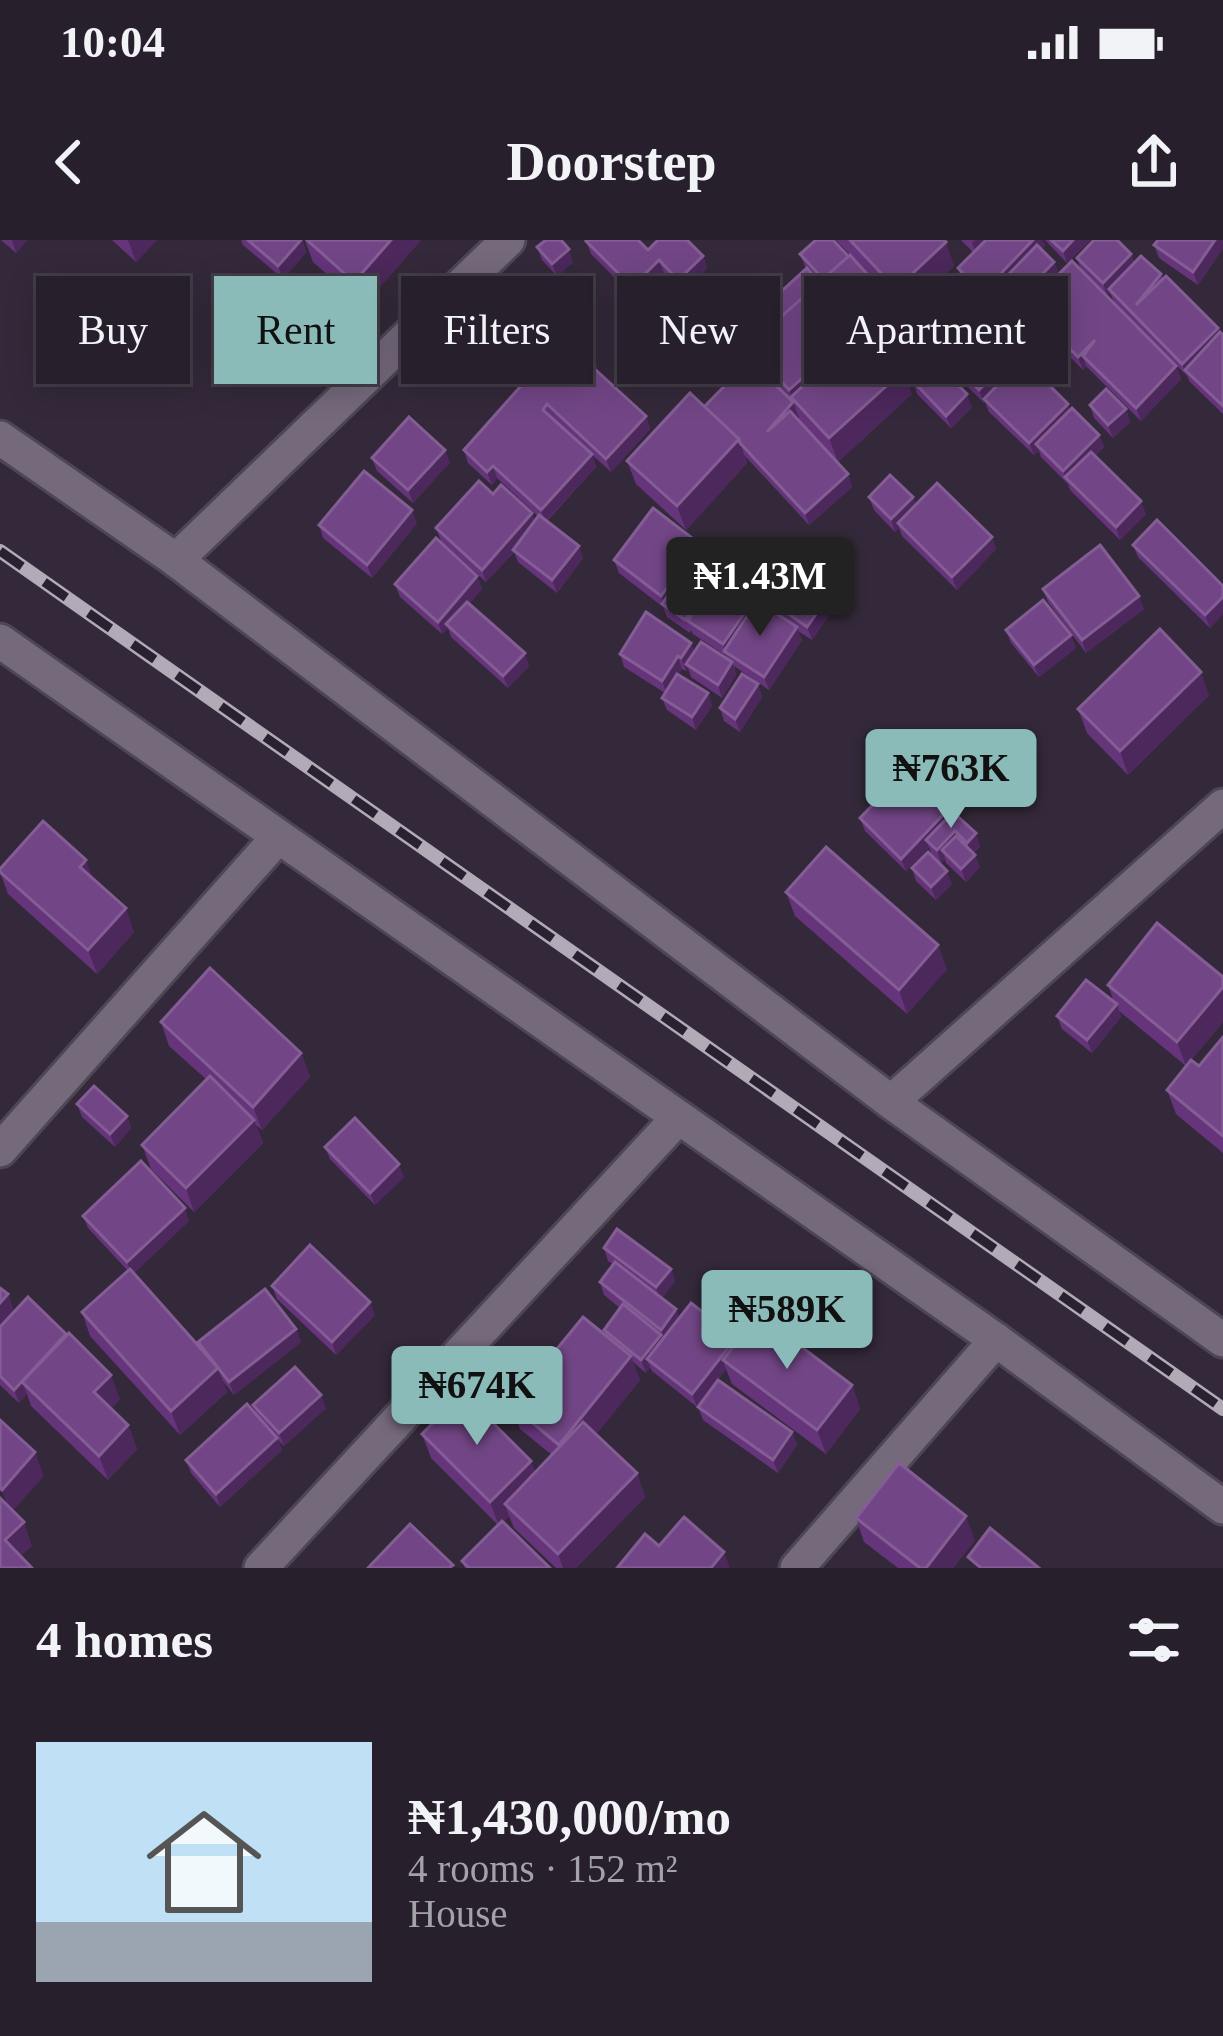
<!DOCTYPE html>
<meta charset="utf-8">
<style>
:root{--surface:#271f2c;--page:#332c38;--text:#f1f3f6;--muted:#a4a2a9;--line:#433d48;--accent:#8bbbb9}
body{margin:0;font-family:Georgia,serif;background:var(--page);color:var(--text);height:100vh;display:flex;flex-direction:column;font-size:45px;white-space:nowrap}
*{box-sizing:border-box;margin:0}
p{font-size:39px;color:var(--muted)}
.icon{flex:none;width:66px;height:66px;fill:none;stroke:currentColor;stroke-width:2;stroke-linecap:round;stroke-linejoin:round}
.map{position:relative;height:1328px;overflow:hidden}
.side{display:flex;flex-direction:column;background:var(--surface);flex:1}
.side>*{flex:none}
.top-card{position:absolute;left:36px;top:36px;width:1152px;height:108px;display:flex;gap:24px}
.price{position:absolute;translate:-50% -102px;padding:0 27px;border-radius:12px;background:var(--accent);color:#111;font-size:39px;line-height:78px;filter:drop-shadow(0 3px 6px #0008)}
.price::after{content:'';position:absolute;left:50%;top:72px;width:36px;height:27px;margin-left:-18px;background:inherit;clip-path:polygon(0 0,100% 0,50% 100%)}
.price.current{background:#222;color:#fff}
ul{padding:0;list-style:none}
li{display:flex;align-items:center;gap:36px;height:300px;padding:0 36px}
li span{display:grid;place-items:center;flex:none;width:336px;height:240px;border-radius:0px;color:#555}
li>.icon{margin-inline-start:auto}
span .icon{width:144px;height:144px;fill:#fffc;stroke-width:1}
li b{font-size:51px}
h2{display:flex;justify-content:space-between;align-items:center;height:144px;padding:0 36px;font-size:51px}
.tag{padding:0 42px;border-radius:0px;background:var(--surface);box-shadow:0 6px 30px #0003,0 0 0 3px var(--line);font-size:42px;line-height:108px}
.tag.current{background:var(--accent);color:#111}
.status{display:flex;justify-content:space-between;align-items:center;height:84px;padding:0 60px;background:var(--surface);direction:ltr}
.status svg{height:33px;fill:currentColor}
header{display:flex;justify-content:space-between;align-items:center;height:156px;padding:0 36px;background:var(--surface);font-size:54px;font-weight:600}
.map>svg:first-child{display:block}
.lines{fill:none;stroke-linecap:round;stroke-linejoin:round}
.minor-casing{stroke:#4f4653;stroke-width:39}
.minor{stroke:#75697c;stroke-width:33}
.rail-casing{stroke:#b2aab6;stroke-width:14}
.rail{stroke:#2a202f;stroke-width:9;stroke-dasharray:27;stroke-linecap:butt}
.wall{fill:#65347b}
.shaded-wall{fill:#4c285c}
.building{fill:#724686;stroke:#845d95;stroke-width:3}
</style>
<div class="status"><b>10:04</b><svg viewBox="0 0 49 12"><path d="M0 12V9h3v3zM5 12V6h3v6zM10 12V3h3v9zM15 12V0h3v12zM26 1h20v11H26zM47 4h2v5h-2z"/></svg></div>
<header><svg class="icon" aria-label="back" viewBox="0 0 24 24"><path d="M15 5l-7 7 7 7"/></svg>Doorstep<svg class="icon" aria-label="share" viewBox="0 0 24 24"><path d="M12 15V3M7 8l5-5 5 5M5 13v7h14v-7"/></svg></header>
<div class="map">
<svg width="1223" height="1328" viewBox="0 0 1223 1328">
<rect width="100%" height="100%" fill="#34293a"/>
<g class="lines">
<defs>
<g id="minor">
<path d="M0,198l176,122 715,542 332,238"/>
<path d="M176,320l332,-320"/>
<path d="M0,401l996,699 227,167"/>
<path d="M891,862l332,-296"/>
<path d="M0,910l278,-313"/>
<path d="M261,1328l416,-449"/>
<path d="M797,1328l199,-228"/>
</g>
</defs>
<use href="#minor" class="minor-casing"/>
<use href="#minor" class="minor"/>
<defs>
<path id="rail" d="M0,311l1223,858"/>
</defs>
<use href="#rail" class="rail-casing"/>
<use href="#rail" class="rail"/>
</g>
<g class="wall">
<path d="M1,0h26l-11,13z"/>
<path d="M112,0h45l-21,22z"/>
<path d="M241,0h61l4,12 -23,27 -40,-34z"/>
<path d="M305,0h116l-58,66 -50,-44z"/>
<path d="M836,0h108l10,26 -50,47z"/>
<path d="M961,0h81l3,6 -4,3 13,13 5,13 22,-5 -4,-12 54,-4 3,8 27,12 2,5 55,49 5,7v79l-33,-32 -3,-6 -73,-74 -4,-9 -3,3 69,70 5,13 -40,42 -55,-55 -3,4 -51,-51 -5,-13 -17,-16 -2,-7 -21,22 -25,-24 -4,-13 16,-15z"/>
<path d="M1045,0h45l-23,23z"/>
<path d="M1223,0v8l-25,37 -39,-27 -5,-13z"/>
<path d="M586,1l117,15 4,12 -24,25 -19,-20 -27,27 -46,-46z"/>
<path d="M537,7l36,15 -16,14 -15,-16z"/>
<path d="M800,14l90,46 8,24 -19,18 33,52 -74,68 -38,-41 -2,-6 -2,2 52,57 4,13 -43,38 -64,-69 2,7 -61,67 -50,-46 -9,-23 78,-54 45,-47 -29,-31 -5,-13 39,8 -3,-6 54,-49z"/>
<path d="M968,60l3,8 47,43 3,9 47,44 2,6 29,25 5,12 -9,9 51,58 -26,26 -50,-50 -2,-6 -27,-27 -2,-6 -5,4 -45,-43 -4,-10 -1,1 -45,-45 -3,-8 -3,3 -21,-20 -5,-13z"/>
<path d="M471,95l46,16 -20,18 -21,-22z"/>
<path d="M592,114l5,13 -2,2 51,47 4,13 -39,43 -60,-55 41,37 4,13 -49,54 36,37 -26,35 -39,-31 -4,-10 -28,30 -45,-41 -5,-13 57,-34 42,27 3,-5 -41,-38 -5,7 -24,-22 -4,-13z"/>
<path d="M913,141l59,26 -21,21 -34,-34z"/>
<path d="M1090,165l36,4 4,13 -17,16 -19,-20z"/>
<path d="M372,218l78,4 -37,41 -36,-32z"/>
<path d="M869,257h44l3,8 80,44 -39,41 -55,-54 -3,-8 -4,4 -21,-22z"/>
<path d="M417,283l-45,55 -49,-40 -4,-13z"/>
<path d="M1133,305l90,41v28l-13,14 -72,-71z"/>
<path d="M702,310l22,15 3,9 36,31 -4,-12 65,10 5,12 -17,25 -14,-9 4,9 -33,50 -35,-24 2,9 -14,23 -31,-21 -3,-9 -2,3 -4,-2 -4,6 30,18 4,13 -16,24 -29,-20 -5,-12 3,-5 -41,-26 -4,-13 75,-3 32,8 -1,-3 -33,-22 -2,-4 -1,3 -23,-16 -4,-10 -44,-34 -5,-13z"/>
<path d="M477,336l5,13 -13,15 60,62 -21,22 -57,-51 -3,-9 -6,6 -42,-37 -5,-13z"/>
<path d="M1043,349l101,20 -58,44 -38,-51z"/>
<path d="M1006,390l70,18 -37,29 -28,-34z"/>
<path d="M758,444l4,13 -22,35 -16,-11 -4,-13z"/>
<path d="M1209,455l-81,80 -41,-42 -9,-24z"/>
<path d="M957,560l5,13 -4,4 22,29 -6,7 6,14 -14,15 -20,-19 -1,-4 -4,4 -10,-10 -2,-6 -23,24 -41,-40 -5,-13z"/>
<path d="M912,628l40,16 -16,16 -20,-19z"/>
<path d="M0,632l92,6 42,54 -37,42 -89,-80z"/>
<path d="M786,652l161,77 -40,45 -112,-98z"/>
<path d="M1223,737v45l-37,44 -67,-55 2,6 -29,36 -30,-24 -5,-13 57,-14 -6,-17z"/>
<path d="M161,782l140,31 9,24 -48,53 -6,-5 7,18 -69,69 -43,-43 -9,-24 65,-65 -38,-34z"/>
<path d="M1223,797v116l-47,-39 -9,-24 32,-24z"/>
<path d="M77,864l50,12 4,12 -16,19 -33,-30z"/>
<path d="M325,907l79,30 -29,28 -45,-46z"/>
<path d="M83,976l106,5 -55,52 66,75 -2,-6 98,-13 5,13 -67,53 -12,-15 5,12 -47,43 -90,-99 -8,-24 46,-41 -40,-43z"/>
<path d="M604,1008l67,21 4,12 -13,17 17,19 58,25 115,43 8,24 -34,45 -94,-70 -6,-15 -29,38 -45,-36 -2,-4 -4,6 -13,-11 7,18 -44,54 41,39 8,24 -69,71h-20l-42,-40 -5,-12 -6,6 47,46h-85l-3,-7 36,-36 -67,-67 -9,-24 109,27 4,12 17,-18 -32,-26 -9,-24 95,-69 -2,-6 16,-22 -16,-13 -4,-13 13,-18 -5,-3z"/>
<path d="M272,1046l103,29 -39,40 -59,-56z"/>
<path d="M0,1048l8,6 6,18 106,87 -9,9 17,17 9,24 -29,31 -77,-74 -4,-12 -8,9 -19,-18z"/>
<path d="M253,1165l73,3 -42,38 -6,-6 4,10 -62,57 -29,-34 -5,-13 71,-45z"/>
<path d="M698,1167l94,25 5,13 -19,28 -75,-53z"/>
<path d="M856,1278l119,22 -22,28h-55l-34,-26z"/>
</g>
<g class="shaded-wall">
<path d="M12,0h15l-11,13z"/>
<path d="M128,0h29l-21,22z"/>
<path d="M302,0l4,12 -23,27 -5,-13z"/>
<path d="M391,0h30l-58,66 -9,-24z"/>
<path d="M975,0h17l-15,16 -5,-13z"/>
<path d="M1033,0h9l3,6 -35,35 -4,-4 2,6 -21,22 -5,-12z"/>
<path d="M1073,0h17l-23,23 -4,-12z"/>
<path d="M1215,0h8v8l-25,37 -5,-13z"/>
<path d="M946,2l8,24 -50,47 -8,-24z"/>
<path d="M569,9l4,13 -16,14 -5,-12z"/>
<path d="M1131,14l5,13 -27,22 1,4 -3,3 -4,-13z"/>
<path d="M703,16l4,12 -24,25 -5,-13z"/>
<path d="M659,20l5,13 -27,27 -5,-13z"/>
<path d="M1054,22l5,13 -31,31 -5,-12z"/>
<path d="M890,60l8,24 -96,85 -10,-11 -3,-8z"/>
<path d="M968,60l5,13 -39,32 2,5 -3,3 -4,-13z"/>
<path d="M1218,88l5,13 -38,29 2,6 -5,-12z"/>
<path d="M512,98l5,13 -20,18 -5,-12z"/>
<path d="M1095,100l-12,16 3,10 -3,4 -5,-13z"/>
<path d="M1018,111l5,13 -39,39 -5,-13z"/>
<path d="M592,114l5,13 -6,7 -5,-13z"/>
<path d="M1176,126l5,13 -40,42 -5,-13z"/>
<path d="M904,130l8,24 -74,68 -9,-24z"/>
<path d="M967,154l5,13 -21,21 -5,-12z"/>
<path d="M793,162l5,13 -27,30 -4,-13z"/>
<path d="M1068,164l5,12 -37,28 3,7 -5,4 -5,-12z"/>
<path d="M1126,169l4,13 -17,16 -5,-13z"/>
<path d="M646,176l4,13 -39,43 -5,-13z"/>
<path d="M1099,195l5,12 -34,35 -5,-5 2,7 -4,-13z"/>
<path d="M739,199l8,24 -61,67 -9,-24z"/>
<path d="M445,210l5,12 -37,41 -5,-13z"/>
<path d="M592,214l4,13 -51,55 -4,-12z"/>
<path d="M493,226l4,12 -5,7 -5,-13z"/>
<path d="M848,234l4,13 -43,38 -4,-12z"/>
<path d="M913,257l4,13 -19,13 1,5 -4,4 -4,-13z"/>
<path d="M1141,261l5,13 -26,26 -4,-13z"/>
<path d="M412,270l5,13 -45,55 -5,-13z"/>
<path d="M532,273l5,13 -51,56 -4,-12z"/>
<path d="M992,297l4,12 -39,41 -5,-13z"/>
<path d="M700,304l5,12 -40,53 -4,-13z"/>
<path d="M579,306l4,12 -26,35 -5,-13z"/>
<path d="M477,336l5,13 -33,38 -3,-3 2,4 -6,6 -4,-12z"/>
<path d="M757,355l5,13 -37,43 -2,-7z"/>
<path d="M1139,356l5,13 -58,44 -4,-13z"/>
<path d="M1223,357v17l-13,14 -5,-13z"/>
<path d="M824,363l5,12 -17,25 -5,-13z"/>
<path d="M797,387l5,13 -33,50 -5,-13z"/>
<path d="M1071,395l5,13 -37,29 -5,-12z"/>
<path d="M691,403l5,12 -10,9 2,4 -2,3 -5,-13z"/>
<path d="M525,413l4,13 -21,22 -5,-12z"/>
<path d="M678,416l4,13 -15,25 -5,-13z"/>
<path d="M732,422l4,13 -14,23 -4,-13z"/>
<path d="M1201,432l8,23 -81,80 -8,-24z"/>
<path d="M758,444l4,13 -22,35 -5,-13z"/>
<path d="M708,453l4,13 -16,24 -4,-13z"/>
<path d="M957,560l5,13 -31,32 -5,-5 3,7 -23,24 -5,-12z"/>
<path d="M955,591l5,13 -18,6 3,9 -4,4 -4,-13z"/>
<path d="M976,593l4,13 -9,10 -4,-13z"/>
<path d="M975,615l5,12 -14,15 -5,-13z"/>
<path d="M86,620l9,24 -15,-17z"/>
<path d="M947,631l5,13 -16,16 -5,-13z"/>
<path d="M126,668l8,24 -37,42 -9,-24z"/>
<path d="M938,705l9,24 -40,45 -8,-24z"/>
<path d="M1223,747v35l-37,44 -9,-24z"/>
<path d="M1117,764l4,13 -29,36 -5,-13z"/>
<path d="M301,813l9,24 -48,53 -9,-23z"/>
<path d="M127,876l4,12 -16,19 -5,-13z"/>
<path d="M254,880l9,23 -69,69 -8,-24z"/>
<path d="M399,924l5,13 -29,28 -5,-12z"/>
<path d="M185,968l4,13 -57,54 -5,-13z"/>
<path d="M671,1029l4,12 -15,19 -4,-13z"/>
<path d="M8,1054l8,24 -16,19v-34z"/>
<path d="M370,1062l5,13 -39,40 -4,-13z"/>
<path d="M676,1069l5,13 -15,20 -5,-12z"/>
<path d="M296,1089l5,13 -67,53 -5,-13z"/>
<path d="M66,1094l-44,48 5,12 -8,9 -5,-13z"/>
<path d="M661,1095l4,12 -18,12 3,8 -4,6 -5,-13z"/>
<path d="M736,1098l5,13 -18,9 3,9 -29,38 -5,-13z"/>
<path d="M631,1116l9,24 -72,89 -9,-24z"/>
<path d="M218,1128l9,24 -47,43 -9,-24z"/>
<path d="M111,1135l9,24 -17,17 -9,-24z"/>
<path d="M852,1145l8,24 -34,45 -9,-24z"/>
<path d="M321,1155l5,13 -42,38 -5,-13z"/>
<path d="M128,1185l9,24 -29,31 -9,-24z"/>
<path d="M792,1192l5,13 -19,28 -5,-13z"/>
<path d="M277,1198l5,12 -62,57 -4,-13z"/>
<path d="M35,1212l9,24 -34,38 -8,-24z"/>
<path d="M531,1221l9,24 -35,19 4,12 -10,10 -9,-24z"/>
<path d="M637,1233l8,24 -69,71h-13l-5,-14z"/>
<path d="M966,1276l9,24 -22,28h-27z"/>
<path d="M24,1282l8,24 -19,18 -8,-24z"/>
<path d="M724,1312l6,16h-19z"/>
</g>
<g class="building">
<path d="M248,0h53l-23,26z"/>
<path d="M307,0h84l-37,42z"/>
<path d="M546,0h15l8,9 -17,15 -15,-17z"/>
<path d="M587,0h51l10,10 10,-10h29l16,16 -25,24 -19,-20 -27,27 -46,-46z"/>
<path d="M816,0h17l16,17 -26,22 -23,-25z"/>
<path d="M850,0h94l2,2 -50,47z"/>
<path d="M986,0h47l-51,53 -24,-25z"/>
<path d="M1051,0h22l-10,11z"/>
<path d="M1094,0h23l14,14 -28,29 -26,-25z"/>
<path d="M1158,0h57l-22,32 -39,-27z"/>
<path d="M1037,5l17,17 -31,32 -17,-17z"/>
<path d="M850,15l40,45 -101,90 -40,-45z"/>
<path d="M1141,16l20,18 -25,31 30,-29 52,52 -36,36 -73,-75z"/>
<path d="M1072,21l104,105 -40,42 -53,-52 12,-16 -17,17 -51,-51z"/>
<path d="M807,28l12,15 -54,48 -13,-13z"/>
<path d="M947,39l21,21 -39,40 -22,-20z"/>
<path d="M732,60l31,33 -14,12 3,6 -2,2 -34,-37z"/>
<path d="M972,67l46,44 -39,39 -45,-45z"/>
<path d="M491,76l21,22 -20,19 -21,-22z"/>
<path d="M866,88l38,42 -75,68 -38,-41z"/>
<path d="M569,92l23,22 -6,7 60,55 -40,43 -59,-55 -4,6 49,44 -51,56 -48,-44 -6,6 -23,-22z"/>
<path d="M1220,92l3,3v71l-38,-36z"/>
<path d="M1023,119l45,45 -39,39 -45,-44z"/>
<path d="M750,120l43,42 -26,30 23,-21 58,63 -43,39 -65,-70 -1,-4 -35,-32z"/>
<path d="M933,120l34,34 -21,22 -33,-35z"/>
<path d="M1106,149l20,20 -18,16 -18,-20z"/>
<path d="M690,153l49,46 -62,67 -50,-45z"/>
<path d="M1072,168l27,27 -36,36 -27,-27z"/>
<path d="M409,177l36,33 -37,40 -36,-32z"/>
<path d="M1091,212l50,49 -25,26 -51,-50z"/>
<path d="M364,231l48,39 -45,55 -48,-40z"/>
<path d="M890,235l23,22 -22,22 -22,-22z"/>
<path d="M479,241l14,13 8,-9 31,28 -50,57 -46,-42z"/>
<path d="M937,243l55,54 -40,40 -54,-54z"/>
<path d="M653,268l47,36 -39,52 -47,-36z"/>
<path d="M539,275l40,31 -27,34 -39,-30z"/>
<path d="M1157,280l66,66v11l-18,18 -72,-70z"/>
<path d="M436,298l41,38 -39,46 -43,-38z"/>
<path d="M1100,305l39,51 -57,44 -39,-51z"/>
<path d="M701,309l23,16 -3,4 36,26 -34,49 -35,-23 26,-41 -29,40 -23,-16z"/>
<path d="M777,329l47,34 -17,24 -48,-34z"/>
<path d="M1043,360l28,35 -37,30 -28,-35z"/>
<path d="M757,361l40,26 -33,50 -40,-26z"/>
<path d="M467,362l58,51 -22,23 -57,-52z"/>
<path d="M646,372l45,31 -10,15 -3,-2 -16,25 -42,-27z"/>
<path d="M1160,389l41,43 -81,79 -42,-42z"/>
<path d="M701,402l31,20 -14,23 -32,-21z"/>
<path d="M677,434l31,19 -16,24 -30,-19z"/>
<path d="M742,434l16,10 -23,35 -15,-11z"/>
<path d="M916,520l41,40 -56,59 -41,-41z"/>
<path d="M953,572l23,21 -9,10 -12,-12 -18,19 -11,-10z"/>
<path d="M43,581l43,39 -6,7 46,41 -38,42 -88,-78v-3z"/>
<path d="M956,596l19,19 -14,14 -19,-19z"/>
<path d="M826,607l112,98 -39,45 -113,-98z"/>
<path d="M928,612l19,19 -16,16 -19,-19z"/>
<path d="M1157,683l66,54v10l-46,55 -69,-57z"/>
<path d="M210,728l91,85 -48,54 -92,-85z"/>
<path d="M1086,740l31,24 -30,36 -30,-24z"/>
<path d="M1223,797v99l-56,-46 24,-30 8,6z"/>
<path d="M210,836l44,44 -68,68 -44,-43z"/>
<path d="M94,846l33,30 -17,18 -33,-30z"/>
<path d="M355,878l44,46 -29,29 -45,-46z"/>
<path d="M141,921l44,47 -58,54 -44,-46z"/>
<path d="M617,989l54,40 -15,18 -52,-39z"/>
<path d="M310,1005l60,57 -38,40 -60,-56z"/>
<path d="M615,1022l61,47 -15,21 -61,-48z"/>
<path d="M130,1029l88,99 -47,43 -89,-99z"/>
<path d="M0,1048l8,6 -8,9z"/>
<path d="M265,1049l31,40 -67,53 -31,-40z"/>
<path d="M28,1057l38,37 -52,56 -14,-14v-49z"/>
<path d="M691,1063l45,35 -44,56 -45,-35z"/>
<path d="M623,1064l38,31 -20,25 -37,-30z"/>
<path d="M758,1074l94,71 -35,45 -94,-70z"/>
<path d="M583,1077l48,39 -72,89 -48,-40z"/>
<path d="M69,1093l42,42 -17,17 34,33 -29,31 -77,-74z"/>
<path d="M295,1127l26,28 -42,38 -26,-28z"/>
<path d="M718,1140l74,52 -19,28 -75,-53z"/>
<path d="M463,1153l68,68 -41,41 -68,-68z"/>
<path d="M247,1164l30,34 -61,56 -30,-34z"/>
<path d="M0,1180l35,32 -33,38 -2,-2z"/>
<path d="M583,1182l54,51 -79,81 -53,-50z"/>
<path d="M899,1223l67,53 -40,52h-6l-64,-50z"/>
<path d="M0,1258l24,24 -19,18 27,28h-32z"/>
<path d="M684,1277l40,35 -13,16h-94l28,-34 14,12z"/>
<path d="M502,1281l48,47h-81l-7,-7z"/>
<path d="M410,1284l43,41 -4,3h-81z"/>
<path d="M990,1288l49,40h-58l-13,-11z"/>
</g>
</svg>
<b class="price current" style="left:760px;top:399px">₦1.43M</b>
<b class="price" style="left:951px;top:591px">₦763K</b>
<b class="price" style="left:787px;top:1132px">₦589K</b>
<b class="price" style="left:477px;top:1208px">₦674K</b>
<div class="top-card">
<a class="tag">Buy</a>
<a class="tag current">Rent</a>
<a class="tag">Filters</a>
<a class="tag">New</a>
<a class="tag">Apartment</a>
</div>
</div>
<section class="side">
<h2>4 homes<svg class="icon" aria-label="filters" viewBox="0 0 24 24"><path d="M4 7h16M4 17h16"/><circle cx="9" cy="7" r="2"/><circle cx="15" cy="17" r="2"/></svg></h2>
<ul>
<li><span style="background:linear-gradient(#bfe0f5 75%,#9aa5b1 0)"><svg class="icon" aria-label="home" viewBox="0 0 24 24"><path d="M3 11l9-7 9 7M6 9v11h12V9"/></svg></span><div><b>₦1,430,000/mo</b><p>4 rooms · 152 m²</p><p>House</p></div></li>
</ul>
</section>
